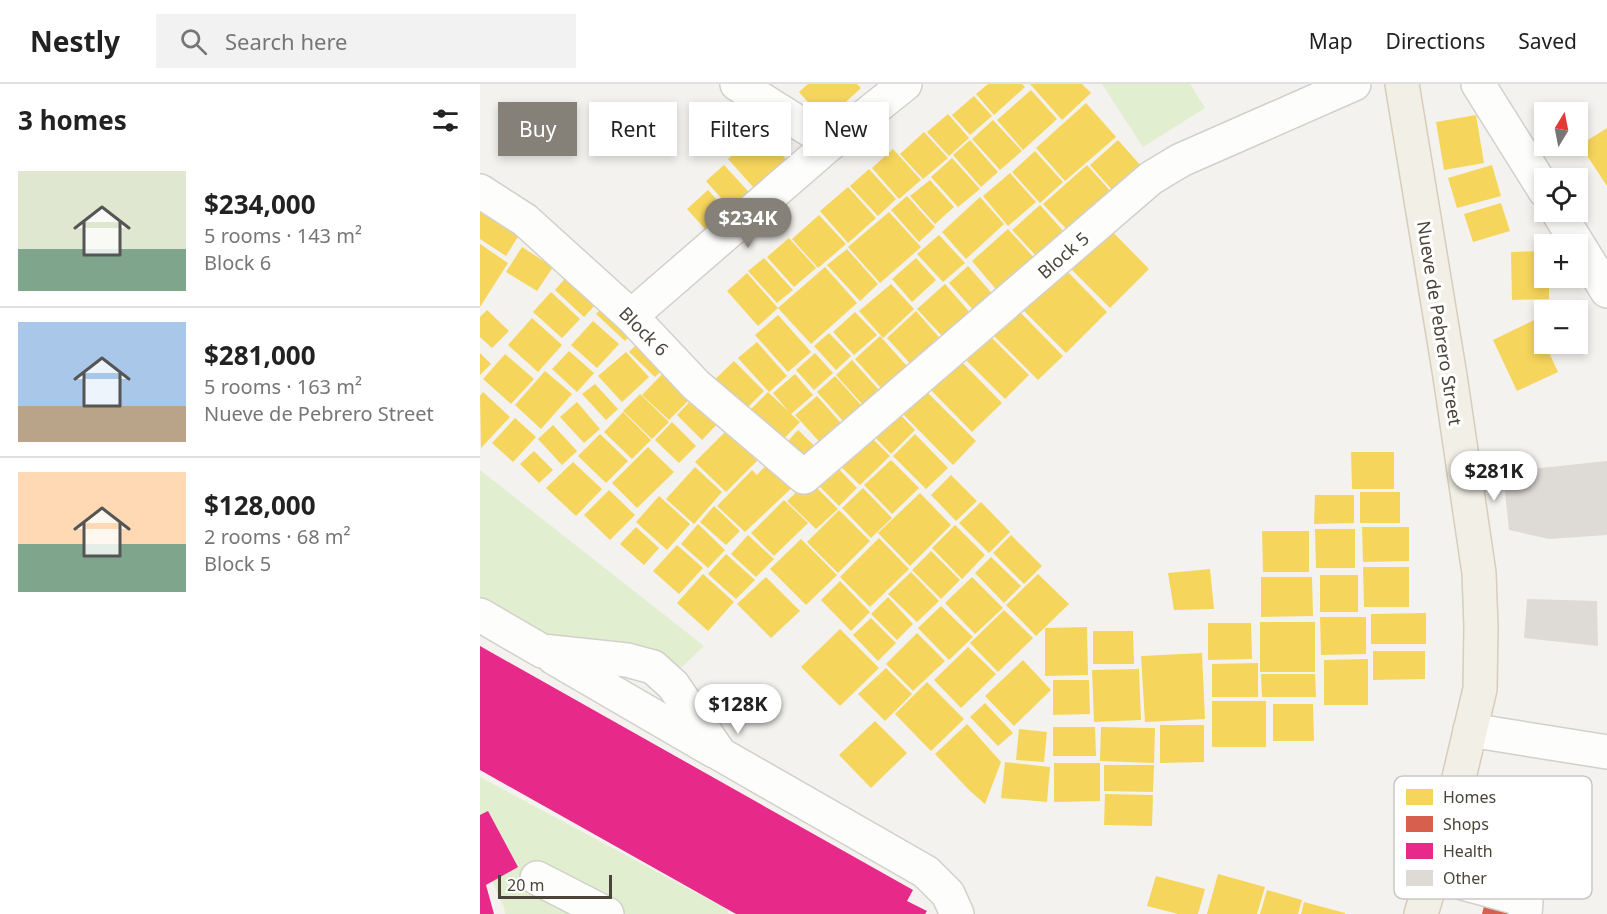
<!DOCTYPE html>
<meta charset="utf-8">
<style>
:root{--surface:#fff;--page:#f2f2f2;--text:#222;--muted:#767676;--line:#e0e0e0;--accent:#868178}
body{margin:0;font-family:"Noto Sans",sans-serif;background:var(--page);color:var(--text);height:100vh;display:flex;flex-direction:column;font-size:22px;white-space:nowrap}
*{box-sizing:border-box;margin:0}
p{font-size:20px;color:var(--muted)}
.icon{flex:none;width:33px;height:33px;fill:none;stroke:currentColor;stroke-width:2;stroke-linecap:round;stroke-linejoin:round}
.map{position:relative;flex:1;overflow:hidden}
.details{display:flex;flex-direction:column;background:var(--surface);width:480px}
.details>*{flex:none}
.banner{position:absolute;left:18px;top:18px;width:570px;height:54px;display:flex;gap:12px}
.needle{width:39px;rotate:10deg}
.fabs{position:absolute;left:1054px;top:18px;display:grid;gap:12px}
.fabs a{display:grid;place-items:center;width:54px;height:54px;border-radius:0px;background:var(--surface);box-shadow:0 3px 9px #0003;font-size:30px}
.scale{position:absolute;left:18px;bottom:15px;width:114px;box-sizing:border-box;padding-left:6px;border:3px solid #4b4439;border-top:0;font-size:16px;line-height:21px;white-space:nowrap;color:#4b4439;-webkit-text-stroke:4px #fff;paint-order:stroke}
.price{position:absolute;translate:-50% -51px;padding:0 14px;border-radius:21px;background:#fff;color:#222;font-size:20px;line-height:39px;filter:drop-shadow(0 2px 3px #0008)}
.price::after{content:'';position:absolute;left:50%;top:36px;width:18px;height:14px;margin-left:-9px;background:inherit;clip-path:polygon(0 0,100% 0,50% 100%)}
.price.on{background:var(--accent);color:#fff}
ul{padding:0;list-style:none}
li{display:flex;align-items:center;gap:18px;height:150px;padding:0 18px}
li+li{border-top:2px solid var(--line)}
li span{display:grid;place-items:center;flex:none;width:168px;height:120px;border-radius:0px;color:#555}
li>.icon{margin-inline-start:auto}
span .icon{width:72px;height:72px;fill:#fffc;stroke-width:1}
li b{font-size:26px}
h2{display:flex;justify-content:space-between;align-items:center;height:72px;padding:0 18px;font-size:26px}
.pill{padding:0 21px;border-radius:0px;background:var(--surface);box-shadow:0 3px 9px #0003;font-size:21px;line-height:54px}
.pill.on{background:var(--accent);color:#fff}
header{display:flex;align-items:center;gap:36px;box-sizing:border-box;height:84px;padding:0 30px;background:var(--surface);border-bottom:2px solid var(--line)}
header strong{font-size:28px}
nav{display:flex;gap:33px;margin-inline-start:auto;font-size:21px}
.search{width:420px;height:54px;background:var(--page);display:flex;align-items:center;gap:15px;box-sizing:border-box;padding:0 21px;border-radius:0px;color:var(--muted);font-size:22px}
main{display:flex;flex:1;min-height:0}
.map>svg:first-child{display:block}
.green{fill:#e1eecf}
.homes{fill:#f6d55c}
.shops{fill:#d6604d}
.health{fill:#e7298a}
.building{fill:#dedbd6}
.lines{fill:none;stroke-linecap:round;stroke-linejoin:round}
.minor-casing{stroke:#d2d0cb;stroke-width:36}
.major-casing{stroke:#d6cebb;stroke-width:36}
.minor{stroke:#fdfdfc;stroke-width:33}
.major{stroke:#f2efe6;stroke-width:33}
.labels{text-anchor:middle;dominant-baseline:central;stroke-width:6;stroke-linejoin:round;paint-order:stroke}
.street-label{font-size:18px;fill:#4b4439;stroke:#fff}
.key{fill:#fff;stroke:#c9c7c4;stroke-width:1.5}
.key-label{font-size:16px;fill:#4b4439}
</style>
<header>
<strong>Nestly</strong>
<div class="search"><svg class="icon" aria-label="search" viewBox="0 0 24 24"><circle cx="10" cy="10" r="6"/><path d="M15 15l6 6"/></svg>Search here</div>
<nav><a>Map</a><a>Directions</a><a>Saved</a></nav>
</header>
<main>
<section class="details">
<h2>3 homes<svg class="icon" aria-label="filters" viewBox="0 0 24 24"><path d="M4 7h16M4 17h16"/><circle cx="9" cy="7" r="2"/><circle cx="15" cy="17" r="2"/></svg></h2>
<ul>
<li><span style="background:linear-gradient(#dfe7d0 65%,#7fa58c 0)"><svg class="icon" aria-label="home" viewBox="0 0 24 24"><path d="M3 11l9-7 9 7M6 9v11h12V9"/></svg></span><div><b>$234,000</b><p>5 rooms · 143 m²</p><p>Block 6</p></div></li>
<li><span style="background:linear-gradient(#a9c7e8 70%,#b9a48a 0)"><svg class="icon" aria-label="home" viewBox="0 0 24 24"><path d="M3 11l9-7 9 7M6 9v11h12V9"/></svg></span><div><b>$281,000</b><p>5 rooms · 163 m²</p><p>Nueve de Pebrero Street</p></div></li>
<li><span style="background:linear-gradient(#ffd9b3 60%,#7fa58c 0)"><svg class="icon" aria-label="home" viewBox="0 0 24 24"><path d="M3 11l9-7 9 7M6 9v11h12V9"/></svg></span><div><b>$128,000</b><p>2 rooms · 68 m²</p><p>Block 5</p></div></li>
</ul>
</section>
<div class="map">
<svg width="1127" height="830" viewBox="0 0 1127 830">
<rect width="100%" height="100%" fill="#f4f2ee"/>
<g class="green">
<path d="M622,0h88l15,24 -62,39z"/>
<path d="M0,386l224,176 -22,21 -135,-24 -67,-30z"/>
<path d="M0,693l248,133v4h-223l-1,-7 -24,-53z"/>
</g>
<g class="homes">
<path d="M328,0h49l4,4 -36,33 -26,-29z"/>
<path d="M508,0h34l3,3 -31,28 -18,-21z"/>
<path d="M550,0h52l9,9 -29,27z"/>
<path d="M551,6l26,29 -34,31 -26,-30z"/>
<path d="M494,12l18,20 -22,19 -18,-20z"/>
<path d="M606,19l30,34 -51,44 -29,-33z"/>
<path d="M468,30l21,24 -20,18 -22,-24z"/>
<path d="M996,31l8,48 -40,7 -8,-48z"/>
<path d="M513,36l29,31 -22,19 -28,-31z"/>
<path d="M1127,44v58l-27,-41z"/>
<path d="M280,46l34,38 -32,29 -34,-38z"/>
<path d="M444,48l24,26 -25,21 -23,-25z"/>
<path d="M490,56l28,32 -17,15 -28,-32z"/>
<path d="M638,56l24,27 -28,25 -24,-27z"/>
<path d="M413,65l28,31 -22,19 -27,-31z"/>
<path d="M555,67l28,31 -23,21 -28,-31z"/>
<path d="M472,74l28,31 -22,18 -27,-30z"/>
<path d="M244,81l33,36 -19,16 -32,-36z"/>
<path d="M607,81l26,29 -43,39 -27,-29z"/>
<path d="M1012,81l9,31 -44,12 -9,-30z"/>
<path d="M389,85l27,30 -18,17 -28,-30z"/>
<path d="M530,89l26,29 -28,24 -25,-30z"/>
<path d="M450,96l24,27 -19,17 -25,-28z"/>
<path d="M368,103l28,31 -28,25 -28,-32z"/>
<path d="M228,106l27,30 -21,19 -27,-30z"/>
<path d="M427,112l28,31 -16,15 -28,-32z"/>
<path d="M500,113l24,27 -38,35 -24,-27z"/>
<path d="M1021,119l9,28 -37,11 -9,-28z"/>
<path d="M560,121l26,29 -28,24 -26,-28z"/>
<path d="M3,123l38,25 -15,24 -26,-17v-26z"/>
<path d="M409,128l32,35 -41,36 -32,-36z"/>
<path d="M339,131l27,29 -28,24 -26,-29z"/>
<path d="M624,139l45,46 -39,39 -46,-46z"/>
<path d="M528,145l29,32 -37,33 -28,-33z"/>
<path d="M459,151l26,28 -22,19 -26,-28z"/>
<path d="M309,154l27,30 -22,19 -27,-30z"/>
<path d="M0,160l28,19 -28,44z"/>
<path d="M42,163l31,20 -16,24 -31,-19z"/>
<path d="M367,165l31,35 -18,17 -33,-36z"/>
<path d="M1065,167v27h4v21l-37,1 -1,-48z"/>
<path d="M284,174l29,32 -16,13 -29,-32z"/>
<path d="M436,174l20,22 -24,22 -20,-23z"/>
<path d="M580,180l47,48 -41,41 -48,-48z"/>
<path d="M488,182l27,31 -19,16 -27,-30z"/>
<path d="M95,183l31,26 -22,24 -29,-27z"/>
<path d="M345,183l32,36 -46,41 -33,-36z"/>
<path d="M267,189l31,35 -20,18 -31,-35z"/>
<path d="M411,200l23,25 -31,29 -24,-27z"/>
<path d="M465,200l27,31 -27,24 -28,-30z"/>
<path d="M71,208l29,27 -18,19 -29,-26z"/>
<path d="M129,216l29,27 -13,14 -29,-27z"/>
<path d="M537,225l46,47 -25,24 -46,-46z"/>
<path d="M7,226l22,21 -17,17 -12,-11v-20z"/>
<path d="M436,227l28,32 -29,26 -28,-31z"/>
<path d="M375,228l22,23 -23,20 -21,-23z"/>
<path d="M298,231l33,37 -23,20 -33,-37z"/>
<path d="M52,234l30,27 -24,27 -30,-27z"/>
<path d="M1054,236l24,52 -41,19 -24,-51z"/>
<path d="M113,237l26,23 -22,24 -26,-23z"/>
<path d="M349,249l22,23 -15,14 -22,-24z"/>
<path d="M507,249l42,42 -24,24 -42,-42z"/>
<path d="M165,252l26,25 -16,16 -26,-25z"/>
<path d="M400,252l34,38 -25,23 -34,-38z"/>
<path d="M277,258l30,34 -18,16 -31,-34z"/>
<path d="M89,267l25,22 -17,19 -25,-23z"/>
<path d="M146,268l23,25 -27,25 -24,-26z"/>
<path d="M0,269l11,11 -11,11z"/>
<path d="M335,269l18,20 -19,17 -18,-20z"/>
<path d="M25,270l29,25 -23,25 -28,-25z"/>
<path d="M475,271l47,48 -30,29 -47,-48z"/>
<path d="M372,276l35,39 -17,14 -34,-38z"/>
<path d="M254,277l30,30 -26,26 -31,-30z"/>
<path d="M191,281l27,26 -29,29 -27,-25z"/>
<path d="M65,287l27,23 -31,35 -26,-24z"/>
<path d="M315,290l18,21 -22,19 9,8 -27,28 -32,-31 27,-27 21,20 -16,-19z"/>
<path d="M355,292l33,37 -17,17 -34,-38z"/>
<path d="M115,300l23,25 -12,11 -24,-26z"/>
<path d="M441,302l55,55 -23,24 -56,-57z"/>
<path d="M3,308l27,25 -29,31 -1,-52z"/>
<path d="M219,308l25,25 -22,23 -25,-25z"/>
<path d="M160,310l29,28 -17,17 -29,-28z"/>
<path d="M337,312l30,34 -21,19 -31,-34z"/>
<path d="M97,318l23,27 -16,14 -24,-26z"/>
<path d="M414,324l21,22 -24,24 -21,-22z"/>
<path d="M143,328l28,28 -19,19 -28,-27z"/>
<path d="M35,334l21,19 -23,25 -21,-19z"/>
<path d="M192,338l24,24 -17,17 -24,-23z"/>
<path d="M254,339l31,30 -39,39 -31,-30z"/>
<path d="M73,341l24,26 -15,14 -24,-26z"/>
<path d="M318,346l26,25 -20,21 -25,-25z"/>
<path d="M384,346l26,26 -30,29 -26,-25z"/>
<path d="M120,350l28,27 -22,22 -28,-27z"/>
<path d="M435,350l33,34 -22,21 -33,-33z"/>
<path d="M168,363l26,25 -37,36 -25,-25z"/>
<path d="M54,367l19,19 -14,13 -19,-19z"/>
<path d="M871,368h43v37h-42z"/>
<path d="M295,372l25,24 -55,52 -28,-26 35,-36 5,5z"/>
<path d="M349,375l28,29 -18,18 -29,-29z"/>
<path d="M411,376l28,28 -27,26 -28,-29z"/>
<path d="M93,378l29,27 -26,27 -30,-28z"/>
<path d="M215,383l27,25 -28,32 -28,-25z"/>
<path d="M471,391l26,26 -21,20 -25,-26z"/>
<path d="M329,396l29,29 -22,20 -29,-28z"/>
<path d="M383,404l29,30 -21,20 -29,-30z"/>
<path d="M129,406l26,25 -25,25 -26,-25z"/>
<rect x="880" y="408" width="40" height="31"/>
<path d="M440,409l31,32 -41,41 -32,-33z"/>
<path d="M835,411h39v28l-40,1z"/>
<path d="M179,412l31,28 -23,26 -31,-28z"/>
<path d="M304,416l24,23 -34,33 -23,-23z"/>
<path d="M501,418l29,30 -21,21 -30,-30z"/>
<path d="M234,422l26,25 -14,14 -26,-23z"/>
<path d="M359,426l31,31 -32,32 -31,-31z"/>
<path d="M218,440l27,26 -17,18 -27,-24z"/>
<path d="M475,441l30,30 -23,24 -30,-31z"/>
<path d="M156,443l23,21 -15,17 -24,-21z"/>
<path d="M882,443h47v34l-46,1z"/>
<path d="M835,445h40v39h-39z"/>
<path d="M782,447h47v41h-46z"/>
<path d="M268,451l26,24 -18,18 -25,-23z"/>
<path d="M531,451l31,31 -18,18 -31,-31z"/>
<path d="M399,454l30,31 -39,38 -30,-30z"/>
<path d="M321,455l36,36 -31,30 -36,-36z"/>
<path d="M197,461l26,23 -24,26 -26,-23z"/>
<path d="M451,467l29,29 -19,19 -29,-29z"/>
<path d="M246,470l29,26 -19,19 -28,-25z"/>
<path d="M511,473l30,29 -17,17 -29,-30z"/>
<path d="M883,483h46v40h-45z"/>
<path d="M730,485l4,40 -40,1 -6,-37z"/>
<path d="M431,488l28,29 -22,21 -29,-28z"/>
<path d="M223,490l31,28 -26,29 -31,-28z"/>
<path d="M558,490l31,30 -33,32 -30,-31z"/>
<rect x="840" y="491" width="38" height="37"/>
<path d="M286,493l34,34 -29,27 -34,-34z"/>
<path d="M492,493l31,31 -28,26 -30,-31z"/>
<path d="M781,493h51l1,39 -52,1z"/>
<path d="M360,497l30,31 -19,19 -30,-31z"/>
<path d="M408,513l25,27 -16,16 -26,-26z"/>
<path d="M461,522l32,31 -24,23 -31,-32z"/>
<path d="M524,526l29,28 -35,34 -28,-29z"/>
<path d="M946,529v31h-55v-30z"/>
<path d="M840,533h46v37l-45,1z"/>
<path d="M391,534l25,25 -18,18 -25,-26z"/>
<rect x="780" y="538" width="55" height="50"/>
<path d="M728,539h43l1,36 -44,1z"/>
<path d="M607,543l1,48 -43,1v-48z"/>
<path d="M360,545l39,39 -39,38 -39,-39z"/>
<path d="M613,547h40l1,33h-41z"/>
<path d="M437,549l28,28 -32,30 -27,-27z"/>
<path d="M488,563l28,27 -35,34 -27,-28z"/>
<path d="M893,567h52v28l-52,1z"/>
<path d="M722,569l3,66 -60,3 -4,-66z"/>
<path d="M888,575v46h-44v-45z"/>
<path d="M543,576l28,30 -37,36 -29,-30z"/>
<path d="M778,579v34h-46v-33z"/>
<path d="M406,584l26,26 -27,27 -27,-27z"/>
<path d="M659,585l2,51 -47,2 -2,-52z"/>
<path d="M781,590h54l1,23h-54z"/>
<path d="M573,596h36l1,34 -37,1z"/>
<path d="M447,598l37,37 -33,32 -36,-37z"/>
<rect x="732" y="617" width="54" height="46"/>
<path d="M505,619l28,30 -15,13 -28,-29z"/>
<path d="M793,620h40l1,37h-41z"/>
<path d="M395,637l32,32 -36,35 -32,-33z"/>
<path d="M487,640l34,38 -16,42 -15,-13 -35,-37z"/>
<path d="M680,641h44v37l-44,1z"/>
<path d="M573,643h42l1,29h-43z"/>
<path d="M621,643l54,1 -1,35 -54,-2z"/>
<path d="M539,645l28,3 -3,30 -28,-2z"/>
<path d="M525,678l45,5 -3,35 -46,-4z"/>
<path d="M574,679h46v38l-46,1z"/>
<path d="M624,681h50l-1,27 -49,-1z"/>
<path d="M625,710l48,1 -1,31 -48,-1z"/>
<path d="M738,790l47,13 -8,27h-50z"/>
<path d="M676,792l49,13 -7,25h-20l-31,-8z"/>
<path d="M787,806l35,10 -4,14h-38z"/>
<path d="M824,818l41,11v1h-44z"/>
</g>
<path class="shops" d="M1004,822l33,8h-35z"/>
<g class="health">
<path d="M0,562l433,244 -6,11 20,10 -2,3h-189l-256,-144z"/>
<path d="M8,727l30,56 -32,18 8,29h-14v-99z"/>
</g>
<g class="building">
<path d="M1127,377v74l-58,4 -40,-9 -6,-58z"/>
<path d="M1047,515l70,2 1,45 -74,-8z"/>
</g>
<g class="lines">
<defs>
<g id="minor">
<path d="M257,0l94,59 74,-59"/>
<path d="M998,0l67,107"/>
<path d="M0,107l45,29 106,96 65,69 108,92 347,-299 30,-18 173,-76"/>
<path d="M1078,128l49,79"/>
<path d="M151,232l200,-173"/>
<path d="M0,531l62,36 85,9 26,7 20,18 47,69 206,118 22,22 9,20"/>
<path d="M74,574l160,93"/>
<path d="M990,646l137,22"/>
<path d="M953,791l89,24 4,3 -1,12"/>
<path d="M57,794l70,36"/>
</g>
<path id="major" d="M922,0l48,292 29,197 2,54 -1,62 -32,135 -27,90"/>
</defs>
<use href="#minor" class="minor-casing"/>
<use href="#major" class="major-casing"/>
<use href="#minor" class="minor"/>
<use href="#major" class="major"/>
</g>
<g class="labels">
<g class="street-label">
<text transform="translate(583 171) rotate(-41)">Block 5</text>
<text transform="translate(960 239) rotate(81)">Nueve de Pebrero Street</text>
<text transform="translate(164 247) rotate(45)">Block 6</text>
</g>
</g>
<rect x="914" y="692" width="198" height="123" rx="9" class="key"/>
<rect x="926" y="705" width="27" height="16" fill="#f6d55c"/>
<rect x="926" y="732" width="27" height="16" fill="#d6604d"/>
<rect x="926" y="759" width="27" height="16" fill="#e7298a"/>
<rect x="926" y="786" width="27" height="16" fill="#dedbd6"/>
<g class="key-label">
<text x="963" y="719">Homes</text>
<text x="963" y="746">Shops</text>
<text x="963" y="773">Health</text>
<text x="963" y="800">Other</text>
</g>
</svg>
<div class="fabs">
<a><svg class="needle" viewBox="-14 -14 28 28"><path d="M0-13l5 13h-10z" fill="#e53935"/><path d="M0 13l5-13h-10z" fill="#767676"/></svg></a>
<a><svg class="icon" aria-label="locate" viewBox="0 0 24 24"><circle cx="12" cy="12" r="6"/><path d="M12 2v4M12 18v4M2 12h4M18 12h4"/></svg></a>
<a>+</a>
<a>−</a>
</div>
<div class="scale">20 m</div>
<b class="price on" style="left:268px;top:165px">$234K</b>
<b class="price" style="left:1014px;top:418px">$281K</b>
<b class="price" style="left:258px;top:651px">$128K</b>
<div class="banner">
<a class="pill on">Buy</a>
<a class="pill">Rent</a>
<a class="pill">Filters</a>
<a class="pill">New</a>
</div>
</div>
</main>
